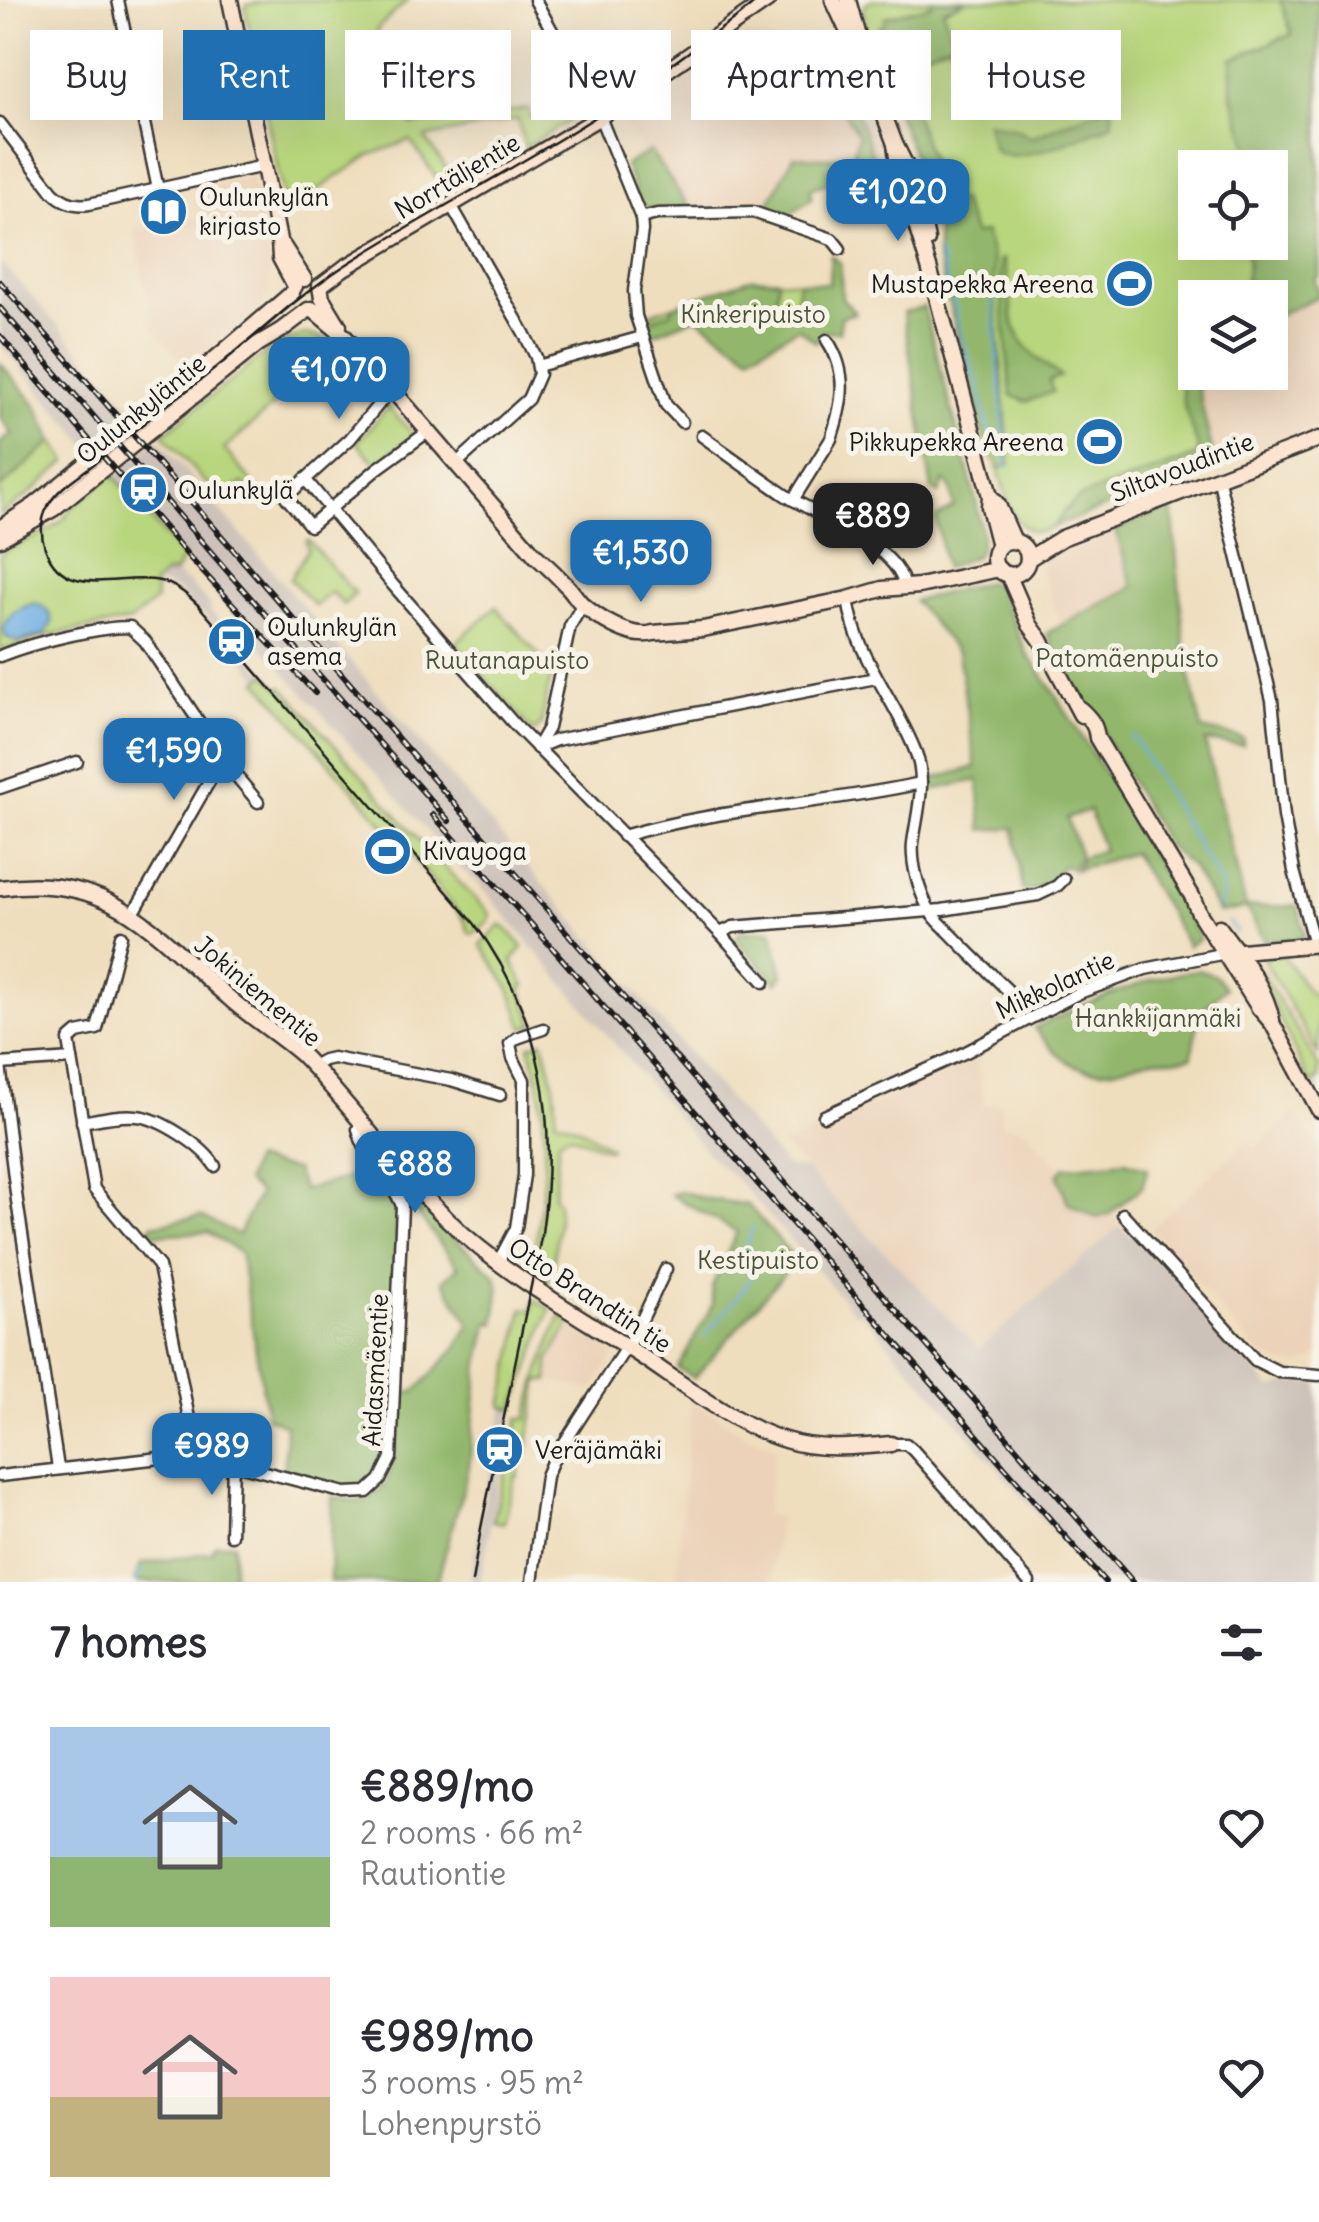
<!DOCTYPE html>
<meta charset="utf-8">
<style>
:root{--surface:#fff;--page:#f7f7f7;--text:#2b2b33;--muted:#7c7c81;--accent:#1f6fb2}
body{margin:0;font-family:Delius,sans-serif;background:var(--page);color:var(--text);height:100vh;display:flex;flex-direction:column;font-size:38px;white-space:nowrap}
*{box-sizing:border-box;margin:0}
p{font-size:32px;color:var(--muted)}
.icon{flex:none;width:55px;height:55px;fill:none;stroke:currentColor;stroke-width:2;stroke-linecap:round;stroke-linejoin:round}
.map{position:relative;height:1582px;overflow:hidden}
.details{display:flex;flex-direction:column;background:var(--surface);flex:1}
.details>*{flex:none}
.hud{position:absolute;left:30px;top:30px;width:1260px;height:90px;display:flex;gap:20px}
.tools{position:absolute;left:1178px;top:150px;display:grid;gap:20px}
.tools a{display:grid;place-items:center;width:110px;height:110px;border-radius:0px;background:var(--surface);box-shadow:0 10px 40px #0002;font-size:50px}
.price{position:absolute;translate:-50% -85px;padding:0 22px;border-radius:20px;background:var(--accent);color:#fff;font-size:32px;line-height:65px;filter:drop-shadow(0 2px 5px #0008)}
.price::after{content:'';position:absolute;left:50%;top:60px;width:30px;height:22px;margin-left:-15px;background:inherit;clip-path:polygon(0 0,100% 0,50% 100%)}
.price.on{background:#222;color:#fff}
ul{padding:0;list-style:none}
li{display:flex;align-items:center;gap:30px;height:250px;padding:0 50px}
li span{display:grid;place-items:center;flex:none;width:280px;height:200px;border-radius:0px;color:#555}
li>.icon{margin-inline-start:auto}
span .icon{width:120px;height:120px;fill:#fffc;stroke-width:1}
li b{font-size:42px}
h2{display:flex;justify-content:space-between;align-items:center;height:120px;padding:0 50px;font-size:42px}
.pill{padding:0 35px;border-radius:0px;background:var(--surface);box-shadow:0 10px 40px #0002;font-size:35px;line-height:90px}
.pill.on{background:var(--accent);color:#fff}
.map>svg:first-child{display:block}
.built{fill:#ebd2b8}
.industrial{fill:#cdc2b9}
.green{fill:#b8d67d;stroke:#6a794c;stroke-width:2.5;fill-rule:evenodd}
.forest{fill:#92b76c;stroke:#576a44;stroke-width:2.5}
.water{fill:#6eaee2;stroke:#45657f;stroke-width:2.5}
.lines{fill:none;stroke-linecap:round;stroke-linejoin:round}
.stream{stroke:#6eaee2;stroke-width:2.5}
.street-casing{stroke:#3c3934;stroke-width:15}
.secondary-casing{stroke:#3c3934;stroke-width:19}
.street{stroke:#fff;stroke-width:10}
.secondary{stroke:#fce5d0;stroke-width:14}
.tram{stroke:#1c1c1c;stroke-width:2.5}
.rail-casing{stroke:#1c1c1c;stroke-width:6}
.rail{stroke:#f7f3e8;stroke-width:2.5;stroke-dasharray:8;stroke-linecap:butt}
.labels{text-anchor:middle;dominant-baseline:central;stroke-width:10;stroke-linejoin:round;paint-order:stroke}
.street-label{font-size:25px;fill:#1c1c1c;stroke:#f7f3e8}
.poi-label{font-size:25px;fill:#1c1c1c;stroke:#f7f3e8;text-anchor:start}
.park-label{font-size:25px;fill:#4b5439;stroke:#f7f3e8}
</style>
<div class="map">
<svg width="1319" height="1582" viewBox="0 0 1319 1582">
<rect width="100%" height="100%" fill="#f7f3e8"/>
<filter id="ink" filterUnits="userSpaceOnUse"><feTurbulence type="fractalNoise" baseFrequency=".01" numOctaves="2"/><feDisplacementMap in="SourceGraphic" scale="20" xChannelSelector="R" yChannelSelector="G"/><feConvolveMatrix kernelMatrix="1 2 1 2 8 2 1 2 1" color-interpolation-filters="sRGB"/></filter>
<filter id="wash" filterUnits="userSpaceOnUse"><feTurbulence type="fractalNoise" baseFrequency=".0048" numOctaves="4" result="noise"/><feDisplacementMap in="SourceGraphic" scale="40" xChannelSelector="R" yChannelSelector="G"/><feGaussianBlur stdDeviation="2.25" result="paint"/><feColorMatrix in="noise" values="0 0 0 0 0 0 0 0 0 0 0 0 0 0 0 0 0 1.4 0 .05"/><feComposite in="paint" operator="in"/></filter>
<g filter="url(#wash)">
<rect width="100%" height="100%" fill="#efdebe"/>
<g class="built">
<path d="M838,34l19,46 31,96 -49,4 -30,11 -34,-5 -9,23 -15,-3 -62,2 -8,-4 -55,-76 -1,-5 3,-5 118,-83 51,11z"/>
<path d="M246,177l5,1 3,5 16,79 -1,29 -6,13 -9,12 -65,52 -34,-38 -21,-99 67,-14 -6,-29z"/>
<path d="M1319,296v130l-104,38 -25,-110 5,-2v20h75v-54z"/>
<path d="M1115,529l19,58 -71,38 -4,-6 -13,-34 -5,-19 1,-5 3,-4z"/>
<path d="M976,1059l8,46 17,-1 1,20 25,6 73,85 10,-4 10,15 -141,123 -197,-204z"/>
<path d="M1294,1113l25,34v207l-7,6 -13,5 -22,-3 -24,-15 -103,-118 98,-88 7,7z"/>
<path d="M570,1323l44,28 1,3 -23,36 -44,-9 1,-21z"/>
<path d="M691,1400l53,34 32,14 -11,66 15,3 -10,65h-94z"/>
</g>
<g class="industrial">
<path d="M0,261l135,151 -45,36 -90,-104z"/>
<path d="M158,438l628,728 20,4 173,179 141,-123 9,9 10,1 131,151 4,1 17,-6 28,2v198h-222l-237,-271 -5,2 -116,-131 -29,-26 -231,-272 -17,-14 -214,-239 -135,-156z"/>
<path d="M155,570l17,4 3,-2 10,10 2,-1 24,25 -2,3 57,65 -6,5 -57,-66 -3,1 -21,-22 -17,-8h-8z"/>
<path d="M504,1407l8,2 -32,173h-10l11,-65z"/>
</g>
<g class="green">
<path d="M271,0h137l-31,29 9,49 5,13h-3l24,34 116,-16 2,8 58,-12 -1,6 -62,36 -7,-28 -93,19 34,48 -12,7 -37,-53 -40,15 -84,56 -41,-203 2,-3z"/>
<path d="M870,0h449v276l-4,3 4,17 -49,22v-20h-75v54l-5,3 25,109 -174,68c-30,2 -35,-41 -43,-63l3,-2 -71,-290 -63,-145 -4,-24zM1195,168h75v74h-75z"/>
<path d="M831,256l9,7 2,35 13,15 -14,4 -2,15 -14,-1 -9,11 -18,-14 -48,27 -54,-38 -48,19 -7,-19 112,-39 76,6z"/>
<path d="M305,334l18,4 15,11 -114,100 41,48 -10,-1 -12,-13 -21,14 -21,-19 -38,-44 113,-89z"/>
<path d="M388,407l26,28 -37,29 -20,-21z"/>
<path d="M53,441l14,20 -38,33 -29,21v-27z"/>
<path d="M113,475l71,83 -6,6 2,2 -8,8 -6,-1 -12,11 2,16 -25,21 -82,14 -49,16v-97l51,-25 13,-10 5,-9z"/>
<path d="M308,540l47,54 -12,11 -11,-13 -17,14 -25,-27 18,-30 -2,-7z"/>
<path d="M496,607l56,63 -11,55 -5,6 -5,-1 -76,-87z"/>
<path d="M266,674l13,14 3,-2 146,164 62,64 -1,7 -16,13 -4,-1 -5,-13 -43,-53 -163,-186z"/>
<path d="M501,925l6,4 16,18 -11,14 13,25 -4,2 13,37 -10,3 -14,-39 -29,-44z"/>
<path d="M1283,955l25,36 11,9 -1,54 -54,-94 2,-4z"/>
<path d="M1260,970l59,96v14l-9,4 -37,-80 -18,-31z"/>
<path d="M543,1041c6,25 16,52 12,78l23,8 32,20 -1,2 -5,-1 -35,-14 -10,5 -5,57 4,7v22l-6,50 -6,7 -6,-2 2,-21 -9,-2c13,-69 19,-144 -4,-211z"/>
<path d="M535,1300l15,9 -34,95 -3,5 -11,-3 21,-97 9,1z"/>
<path d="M560,1316l10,7 -21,37 -1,21 -9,-1 -12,72h-5l-4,25h-3l-11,46 -11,-2 26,-103 8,1 10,-40z"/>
</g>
<g class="forest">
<path d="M930,0h37l-24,10 31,96 -4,1 -20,-64 -53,20 43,123 -8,2 -9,-8 -32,-83 7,-10 -23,-52 4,-9 5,-1 1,-8 46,-12z"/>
<path d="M1280,0h39v276l-4,3 4,17 -49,22v-20l-19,-1 5,-12 -11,-4 3,-19 -4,-19 26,-1v-74l-14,-1 -24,-71v-37l60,-25z"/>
<path d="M832,36l9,11c-9,7 -8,12 -6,23l7,3 33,88 -13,17h-21l-31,11 2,10 -23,15 -23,-5 28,-53 31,2 28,-3 5,-20 -32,-52 -29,9 -8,-22 8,-24z"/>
<path d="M1110,105l3,9 -1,10c-25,10 -79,35 -105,31 -8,-1 -8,-2 -14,-7l-6,-26 30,7 14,8z"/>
<path d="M650,151l39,55 -39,4 -11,-8 -14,-37z"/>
<path d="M961,200l13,35 11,-3 9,31v25l16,177 -12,4 -2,-8 -8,-6 -51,-200v-48z"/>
<path d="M831,256l9,7 2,35 13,15 -14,4 -2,15 -14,-1 -9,11 -18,-14 -48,27 -54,-38 -48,19 -5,-13 28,-11 2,-6 80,-28 25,2 -2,21 16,9 3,-3 4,-25 30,2z"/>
<path d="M1003,259c6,16 6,31 8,48 2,34 23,50 49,69l-11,5 4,11 -27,10 -15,-7 -11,-117v-18z"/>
<path d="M924,307l52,194 6,35 -3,16 -3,4 -31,12 -9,-50 18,-12 -5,-21 -5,-4 -5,13 -7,-4 -29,-177z"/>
<path d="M1190,354l25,110 -161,63 11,-17 15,-13 118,-42v-8l-14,-41 -7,-48z"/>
<path d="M0,363l37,43 16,35 -53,47v-45l12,-10 -12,-16z"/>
<path d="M1172,507l14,153 16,69 41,9v7l-38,-4 41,166 52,-1 7,29 -3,3 -37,3 -19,-33 -27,5 -28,-47 -23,-19 -68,-119 1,-7 -7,-5 -33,-51 -14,-32 86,-46 -18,-58z"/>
<path d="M987,582l11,5 30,69 12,15 73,115 85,148 1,5 -11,7 -55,-93 -59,17 9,-13 20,-7 -14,-40 -22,8 13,38 -9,12 -7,-3 -19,23 -22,3 -9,-63 -32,2 -4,-50 -51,11 -1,-10 50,-14 -18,-114 -44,-52z"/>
<path d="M772,930l11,45 -6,8 -39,-42 -1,-5 2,-4z"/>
<path d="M1197,970c14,2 21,6 28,18l-26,26 -7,42c-14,6 -25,2 -39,3 -13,2 -26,7 -39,10 -41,7 -56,-13 -80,-41 55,-25 104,-49 163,-58z"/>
<path d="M376,1153l65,73 55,50 3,13 -4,35 -6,-2 -10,41 -10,104 -32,115h-107l2,-86c8,2 17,5 24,5 46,-3 40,-72 40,-105l20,-5 40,-43 14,-25 -27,-42 15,-14 -82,-108z"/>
<path d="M253,1160l42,10 8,20 54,-15 38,27 3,51 -11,118 1,79c-13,58 -63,31 -104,21l2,-46 -19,-8 -27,-164 -32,-21 -58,3 1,-10 50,-9 37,19 21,-42 -13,-11z"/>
<path d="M1125,1161l23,7 -6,19 -33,27 -12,4 -29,-15 -10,-27 6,-9z"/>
<path d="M681,1191l22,7 45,7 48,55 -102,118 -16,-10 35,-64 -1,-18 25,-54 -66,-37z"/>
<path d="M234,1543l-1,34 34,5h-132l6,-18 71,-12 3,-7z"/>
</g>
<path class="water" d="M34,603c11,3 17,9 18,20l-8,12 -27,7 -11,-5 -3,-8c5,-17 15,-20 31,-26z"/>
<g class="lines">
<g class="stream">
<path d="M938,251l17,57 7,32 16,44 9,40 4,10 15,13"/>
<path d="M992,286l15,182"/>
<path d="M1132,735l90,151 -2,17 1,7"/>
<path d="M1229,922l7,10"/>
<path d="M1318,1086l1,2"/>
<path d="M704,1337c11,-16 49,-53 50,-68 1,-8 -5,-17 -8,-24l8,-19"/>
<path d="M136,1582l5,-13"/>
</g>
</g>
</g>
<g filter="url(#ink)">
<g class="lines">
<defs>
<g id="street">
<path d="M118,0l40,189"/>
<path d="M535,0l65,117 41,101 1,12 -8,61 2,25 30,89 16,17"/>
<path d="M0,123l53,69c10,10 22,14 36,12l175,-38"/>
<path d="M451,205l73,128 12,24 3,17 -11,25 -71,64"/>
<path d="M641,218l16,-4 96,-2 79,27 8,10"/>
<path d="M538,366l104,-29"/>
<path d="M392,388l-42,51 -64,58 24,29 67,-57 52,-38"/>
<path d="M702,436c28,20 55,40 83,59 33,21 113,50 120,93"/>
<path d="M1218,477l54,223 12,116 10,55 20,73"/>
<path d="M305,479l88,106 122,140 205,208 44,49"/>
<path d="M793,500l38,-61c12,-36 18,-66 -4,-99"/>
<path d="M848,599c8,59 48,101 68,154 11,29 1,60 -3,90 -2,20 6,49 16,66 5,9 13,16 20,23 23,24 47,47 71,70"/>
<path d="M0,656c31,-13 97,-29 130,-29l15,14 76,114 -4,13 -84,146"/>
<path d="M537,747l11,-19 22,-102 13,-22"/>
<path d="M537,748l19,-8 320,-62"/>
<path d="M222,759l36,43"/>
<path d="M0,788l77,-26"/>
<path d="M623,836c98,-29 199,-31 298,-53"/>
<path d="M720,933l13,-6 209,-17 96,-15 19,-9 7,-7"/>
<path d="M121,936l-24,93 -20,4 -8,7 3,19 22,130 65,77 37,188"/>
<path d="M0,1064l72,-5"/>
<path d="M0,1065l17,136 41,267"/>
<path d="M313,1066l11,-6 9,-2 118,22 49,15"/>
<path d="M824,1116l142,-64 113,-59 66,-24 81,-16"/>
<path d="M82,1122c17,-3 37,-8 55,-6 23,2 66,30 78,50"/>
<path d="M1123,1214l132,146 24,12 40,3"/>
<path d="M498,1262l18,-34 8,-53v-95l-11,-22 -3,-14 7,-6 26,-9"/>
<path d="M891,1444h15l7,6 116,132"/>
<path d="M0,1476l196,-22 149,39 22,-1 13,-12 11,-22 11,-252c-10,-28 -38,-48 -44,-77l3,-6"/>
<path d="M231,1535l2,-73"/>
<path d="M532,1582l14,-106 6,-14 84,-130 30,-63"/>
</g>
<g id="secondary">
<path d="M230,0l49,240 1,18 15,28"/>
<path d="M833,0l14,30"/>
<path d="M848,0l19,70 28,74 21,42 11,54"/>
<path d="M895,144l4,27 30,96 61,229 -1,11 10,39"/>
<path d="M283,246l21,33"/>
<path d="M320,286l24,-18 256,-151 168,-117"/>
<path d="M320,286l2,12 17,28"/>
<path d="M312,309l31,26 34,37 159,184c10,9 20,18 29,28 7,6 10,13 16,19 15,14 50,37 72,30l50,-4 145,-30 34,-10 37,-3 80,-17"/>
<path d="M992,498l6,7 16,36"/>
<path d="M0,528l35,-23 145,-116 112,-96"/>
<path d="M0,539l53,-30 205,-165 22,-13 28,-21"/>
<circle cx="1011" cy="558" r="17"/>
<path d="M1028,559l34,-21 257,-99"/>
<path d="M1008,574l22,51 11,15 40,75"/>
<path d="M1080,709c10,9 16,16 17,29l95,158 7,17 60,95 13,15 47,87"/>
<path d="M0,888c112,-16 151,43 228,109 23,21 50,37 74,58 51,52 93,114 146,165 57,55 127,93 193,136 42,28 96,70 144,84 34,11 71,7 106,4"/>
<path d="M1219,927c21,29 46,58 53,93"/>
<path d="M1230,952l89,-8"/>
</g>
</defs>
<use href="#street" class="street-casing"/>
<use href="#secondary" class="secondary-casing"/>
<use href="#street" class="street"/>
<use href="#secondary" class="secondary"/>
<path class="tram" d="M472,1582l9,-54 61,-295c16,-113 1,-217 -68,-310l-276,-318c-11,-11 -23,-21 -38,-24 -40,-9 -95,21 -115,-33 -5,-14 -4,-30 4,-44 10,-17 30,-28 45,-40 31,-26 62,-51 95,-75 53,-39 100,-87 155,-123 79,-50 163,-93 242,-143 51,-32 100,-70 149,-104l23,-19"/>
<defs>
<g id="rail">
<path d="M0,282l1133,1300"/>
<path d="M0,308l241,279 208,234"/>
<path d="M0,336l191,223 124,134"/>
<path d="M433,815l116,129 556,638"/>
</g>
</defs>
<use href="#rail" class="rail-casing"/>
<use href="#rail" class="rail"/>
</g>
</g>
<defs>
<symbol id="library-disc" viewBox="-11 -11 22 22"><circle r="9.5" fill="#1f6fb2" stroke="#f7f3e8"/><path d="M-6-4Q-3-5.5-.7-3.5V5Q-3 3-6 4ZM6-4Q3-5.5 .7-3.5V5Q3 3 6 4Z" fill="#fff"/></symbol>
<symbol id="stadium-disc" viewBox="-11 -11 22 22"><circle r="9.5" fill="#1f6fb2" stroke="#f7f3e8"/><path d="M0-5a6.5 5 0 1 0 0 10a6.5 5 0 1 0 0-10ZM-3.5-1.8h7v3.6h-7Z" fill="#fff"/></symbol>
<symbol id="station-disc" viewBox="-11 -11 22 22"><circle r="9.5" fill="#1f6fb2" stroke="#f7f3e8"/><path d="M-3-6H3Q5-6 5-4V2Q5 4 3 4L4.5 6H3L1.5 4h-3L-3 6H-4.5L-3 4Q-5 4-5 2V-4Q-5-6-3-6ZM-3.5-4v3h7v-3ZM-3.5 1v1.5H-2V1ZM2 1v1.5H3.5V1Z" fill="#fff"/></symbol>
</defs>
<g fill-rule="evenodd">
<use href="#library-disc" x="136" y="184" width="55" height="55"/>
<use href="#stadium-disc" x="1102" y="256" width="55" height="55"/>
<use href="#stadium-disc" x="1072" y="414" width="55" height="55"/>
<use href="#station-disc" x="116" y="462" width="55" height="55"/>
<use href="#station-disc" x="204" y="614" width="55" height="55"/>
<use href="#stadium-disc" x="360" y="824" width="55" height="55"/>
<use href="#station-disc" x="472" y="1422" width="55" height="55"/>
</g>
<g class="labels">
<g class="street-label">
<text transform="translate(457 176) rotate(-31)">Norrtäljentie</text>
<text transform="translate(141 409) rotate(-39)">Oulunkyläntie</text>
<text transform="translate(1182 467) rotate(-21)">Siltavoudintie</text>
<text transform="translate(1055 985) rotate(-25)">Mikkolantie</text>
<text transform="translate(258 991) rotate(40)">Jokiniementie</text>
<text transform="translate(590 1295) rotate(33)">Otto Brandtin tie</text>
<text transform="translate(375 1370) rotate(-87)">Aidasmäentie</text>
</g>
<g class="poi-label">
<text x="199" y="197">Oulunkylän<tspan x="199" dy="29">kirjasto</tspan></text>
<text x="1094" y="284" text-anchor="end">Mustapekka Areena</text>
<text x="1064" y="442" text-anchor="end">Pikkupekka Areena</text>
<text x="178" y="490">Oulunkylä</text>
<text x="267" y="627">Oulunkylän<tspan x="267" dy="29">asema</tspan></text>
<text x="423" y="851">Kivayoga</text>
<text x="535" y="1450">Veräjämäki</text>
</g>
<g class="park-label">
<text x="753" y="314">Kinkeripuisto</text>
<text x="1127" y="658">Patomäenpuisto</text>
<text x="507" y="660">Ruutanapuisto</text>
<text x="1158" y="1018">Hankkijanmäki</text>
<text x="758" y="1260">Kestipuisto</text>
</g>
</g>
</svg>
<div class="tools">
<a><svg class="icon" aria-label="locate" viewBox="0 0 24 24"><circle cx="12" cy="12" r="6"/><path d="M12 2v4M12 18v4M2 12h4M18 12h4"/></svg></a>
<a><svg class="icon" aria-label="layers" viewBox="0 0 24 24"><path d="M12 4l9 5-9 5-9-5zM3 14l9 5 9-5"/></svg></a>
</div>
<b class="price" style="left:898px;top:244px">€1,020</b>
<b class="price" style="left:339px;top:422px">€1,070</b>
<b class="price on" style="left:873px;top:568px">€889</b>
<b class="price" style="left:641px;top:605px">€1,530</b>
<b class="price" style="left:174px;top:803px">€1,590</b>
<b class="price" style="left:415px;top:1216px">€888</b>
<b class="price" style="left:212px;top:1498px">€989</b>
<div class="hud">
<a class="pill">Buy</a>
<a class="pill on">Rent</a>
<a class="pill">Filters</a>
<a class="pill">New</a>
<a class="pill">Apartment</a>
<a class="pill">House</a>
</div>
</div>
<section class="details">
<h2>7 homes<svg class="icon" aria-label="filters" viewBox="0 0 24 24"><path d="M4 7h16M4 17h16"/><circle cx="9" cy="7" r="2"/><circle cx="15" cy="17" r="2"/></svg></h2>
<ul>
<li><span style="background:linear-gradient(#a9c7e8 65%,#8fb573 0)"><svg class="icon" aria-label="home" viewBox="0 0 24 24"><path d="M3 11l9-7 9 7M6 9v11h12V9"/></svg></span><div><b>€889/mo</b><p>2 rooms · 66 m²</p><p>Rautiontie</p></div><svg class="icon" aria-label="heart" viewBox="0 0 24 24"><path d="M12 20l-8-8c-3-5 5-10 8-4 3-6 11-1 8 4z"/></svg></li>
<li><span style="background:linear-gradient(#f6c9c9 60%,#c2b280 0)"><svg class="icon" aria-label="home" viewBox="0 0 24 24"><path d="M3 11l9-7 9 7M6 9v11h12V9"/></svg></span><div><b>€989/mo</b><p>3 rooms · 95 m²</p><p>Lohenpyrstö</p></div><svg class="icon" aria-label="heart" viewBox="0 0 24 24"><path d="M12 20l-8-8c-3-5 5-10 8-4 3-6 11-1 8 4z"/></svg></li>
</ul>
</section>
